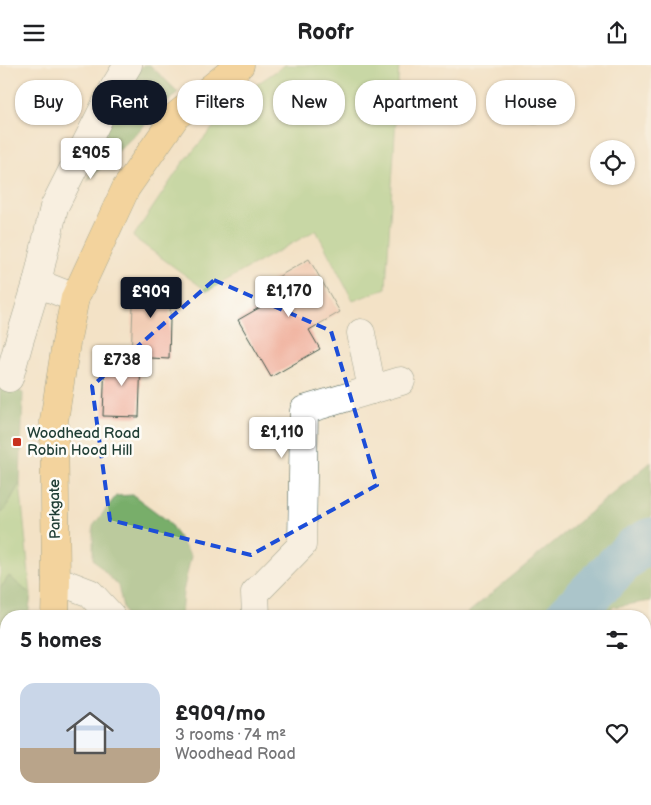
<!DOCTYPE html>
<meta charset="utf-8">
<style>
:root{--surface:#fff;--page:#f6f6f6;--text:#202124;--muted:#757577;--line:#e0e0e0;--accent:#111827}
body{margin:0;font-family:"Balsamiq Sans",sans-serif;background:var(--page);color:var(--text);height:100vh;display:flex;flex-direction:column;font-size:19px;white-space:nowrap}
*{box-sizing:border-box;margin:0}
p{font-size:16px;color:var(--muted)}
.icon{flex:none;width:28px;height:28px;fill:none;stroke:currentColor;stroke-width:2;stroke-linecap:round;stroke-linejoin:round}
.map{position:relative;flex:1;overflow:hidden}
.side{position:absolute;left:0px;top:545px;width:651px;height:195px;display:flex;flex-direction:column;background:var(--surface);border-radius:20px 20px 0 0;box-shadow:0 1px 4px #0004}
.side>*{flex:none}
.hud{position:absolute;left:15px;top:15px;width:621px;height:45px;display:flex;gap:10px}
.buttons{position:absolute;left:590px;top:75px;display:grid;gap:10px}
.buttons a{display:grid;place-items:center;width:45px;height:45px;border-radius:50%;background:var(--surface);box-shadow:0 1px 4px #0004;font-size:25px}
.price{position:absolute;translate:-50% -42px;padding:0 11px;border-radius:5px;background:#fff;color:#222;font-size:16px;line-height:32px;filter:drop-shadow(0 1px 2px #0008)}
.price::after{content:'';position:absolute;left:50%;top:30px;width:15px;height:11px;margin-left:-8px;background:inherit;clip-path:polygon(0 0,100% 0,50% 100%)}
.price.active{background:var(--accent);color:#fff}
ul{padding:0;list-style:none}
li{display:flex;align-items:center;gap:15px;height:125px;padding:0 20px}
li+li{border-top:1px solid var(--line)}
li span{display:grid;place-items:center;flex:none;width:140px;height:100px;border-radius:15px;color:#555}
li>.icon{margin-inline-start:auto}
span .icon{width:60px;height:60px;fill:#fffc;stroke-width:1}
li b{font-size:21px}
h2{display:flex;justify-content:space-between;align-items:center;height:60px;padding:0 20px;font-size:21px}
.pill{padding:0 18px;border-radius:20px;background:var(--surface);box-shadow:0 1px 4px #0004;font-size:18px;line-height:45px}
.pill.active{background:var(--accent);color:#fff}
header{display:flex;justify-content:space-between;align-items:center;height:65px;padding:0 20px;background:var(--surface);font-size:22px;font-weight:700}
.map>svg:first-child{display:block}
.green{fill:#96ca7b;stroke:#5a8458}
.forest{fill:#78ae6b;stroke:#4c7650}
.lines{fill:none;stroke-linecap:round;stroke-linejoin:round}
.river{stroke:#54a3ce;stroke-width:45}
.building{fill:#f0b19d}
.minor-casing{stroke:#3f564a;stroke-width:29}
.major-casing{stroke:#3f564a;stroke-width:29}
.minor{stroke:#fff;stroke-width:28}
.major{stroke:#f4c26a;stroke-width:28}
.tree{fill:#8f9a80}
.marked{fill:none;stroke:#1d4ed8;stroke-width:4;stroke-dasharray:10 6;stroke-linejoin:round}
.poi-dot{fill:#c8321e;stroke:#fdfcf7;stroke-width:2}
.labels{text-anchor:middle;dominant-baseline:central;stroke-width:5;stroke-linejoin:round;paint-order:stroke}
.poi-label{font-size:15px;fill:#1f3d34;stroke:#fdfcf7;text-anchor:start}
.street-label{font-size:15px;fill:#1f3d34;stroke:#fdfcf7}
</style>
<header><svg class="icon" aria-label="menu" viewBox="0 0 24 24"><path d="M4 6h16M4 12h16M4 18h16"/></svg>Roofr<svg class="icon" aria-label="share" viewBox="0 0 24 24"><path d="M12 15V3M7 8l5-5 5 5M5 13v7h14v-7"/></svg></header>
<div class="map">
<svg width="651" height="740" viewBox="0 0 651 740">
<rect width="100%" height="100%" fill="#fdfcf7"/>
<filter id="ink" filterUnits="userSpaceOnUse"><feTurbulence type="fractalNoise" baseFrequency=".02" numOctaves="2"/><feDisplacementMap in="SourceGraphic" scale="10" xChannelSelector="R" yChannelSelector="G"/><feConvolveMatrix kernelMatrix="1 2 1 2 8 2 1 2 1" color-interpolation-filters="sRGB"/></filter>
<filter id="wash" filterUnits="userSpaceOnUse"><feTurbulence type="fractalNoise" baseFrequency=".0096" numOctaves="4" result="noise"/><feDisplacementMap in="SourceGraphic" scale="20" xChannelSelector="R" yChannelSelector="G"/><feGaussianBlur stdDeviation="1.12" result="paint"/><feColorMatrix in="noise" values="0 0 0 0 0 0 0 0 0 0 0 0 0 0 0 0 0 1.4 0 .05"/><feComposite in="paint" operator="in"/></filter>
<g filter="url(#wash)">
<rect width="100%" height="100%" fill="#f3e2c6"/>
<g class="green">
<path d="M285,0h63l2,1 6,-1h43l-13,223 -33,13 -37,-71 -109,61 -74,-54 49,-73 59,-69z"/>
<path d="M20,418l11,112 -22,-19 -9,13v-76l4,-2z"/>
<path d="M6,572v53l-6,-9v-43l4,1z"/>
<path d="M68,734h62l1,6h-63z"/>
<path d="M274,734h91l-4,6h-86z"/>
</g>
<g class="forest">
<path d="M143,0h7l28,27 -91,90 35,-93z"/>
<path d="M0,318l23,10 -3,90 -16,28 -4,2z"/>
<path d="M651,397v139l-38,6 -9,9h-140z"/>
<path d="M133,430l35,26 23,35 -8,36 -2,24h-56l-7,-30 -25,-27v-33l23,-30z"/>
<path d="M9,511l22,19 -3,21h-22v21l-2,2 -4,-1v-49z"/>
<path d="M0,616l6,9v109h15v6h-21z"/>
<path d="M152,734h42l1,6h-42z"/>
<path d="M365,734h85l-4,6h-84z"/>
</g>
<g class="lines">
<g class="river">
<path d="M568,551l65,-66 18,-10"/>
<path d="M420,740l4,-6"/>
</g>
</g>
<g id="blocks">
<g class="building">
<path d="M309,194l31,53 -31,18 11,19 -49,28 -33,-57 33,-19 -9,-15z"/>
<path d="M134,215l37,1 -2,78 -38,-2z"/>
<path d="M105,292l36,1 -2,59 -36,-1z"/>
</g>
</g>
</g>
<g filter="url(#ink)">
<use href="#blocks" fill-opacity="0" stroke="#3f564a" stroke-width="1"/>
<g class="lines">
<defs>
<g id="minor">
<path d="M75,233l-38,-15 17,-76 60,-119 14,-23"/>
<path d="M361,268l11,57"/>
<path d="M9,313l10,-36 18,-59"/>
<path d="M56,515l34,13 21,23"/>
<path d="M256,551l-1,-23 47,-48 2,-135 97,-29"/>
<path d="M144,734l1,6"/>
<path d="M480,734l9,6"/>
<path d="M258,740v-6"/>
<path d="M646,740l5,-3"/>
</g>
<g id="major">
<path d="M55,551l1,-36 -2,-159 12,-78 9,-45 51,-110 50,-72 64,-51"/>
<path d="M46,740v-6"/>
</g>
</defs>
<use href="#minor" class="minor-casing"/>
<use href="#major" class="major-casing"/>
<use href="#minor" class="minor"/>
<use href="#major" class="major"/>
</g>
<circle class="tree" cx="535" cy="52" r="8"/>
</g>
<path d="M0 0H651V740H0ZM214,215l117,51 46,154 -126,70 -141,-35 -18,-134z" fill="#f3e2c6" fill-opacity=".55" fill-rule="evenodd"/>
<path class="marked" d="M214,215l117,51 46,154 -126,70 -141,-35 -18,-134z"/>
<rect class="poi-dot" x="12" y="372" width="10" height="10" rx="2.5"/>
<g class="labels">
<g class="poi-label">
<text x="27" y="368">Woodhead Road<tspan x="27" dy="17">Robin Hood Hill</tspan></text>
</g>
<g class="street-label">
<text transform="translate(55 444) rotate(-91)">Parkgate</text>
</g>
</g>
</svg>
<div class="buttons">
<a><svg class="icon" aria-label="locate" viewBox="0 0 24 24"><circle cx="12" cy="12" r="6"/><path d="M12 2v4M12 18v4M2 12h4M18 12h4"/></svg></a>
</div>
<b class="price" style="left:91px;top:115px">£905</b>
<b class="price" style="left:289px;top:253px">£1,170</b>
<b class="price active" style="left:151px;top:254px">£909</b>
<b class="price" style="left:122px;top:322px">£738</b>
<b class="price" style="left:282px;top:394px">£1,110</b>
<div class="hud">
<a class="pill">Buy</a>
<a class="pill active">Rent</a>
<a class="pill">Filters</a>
<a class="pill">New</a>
<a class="pill">Apartment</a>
<a class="pill">House</a>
</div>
<section class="side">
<h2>5 homes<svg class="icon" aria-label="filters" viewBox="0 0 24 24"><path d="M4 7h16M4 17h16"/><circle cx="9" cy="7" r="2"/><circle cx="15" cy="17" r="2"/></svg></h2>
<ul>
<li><span style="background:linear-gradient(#c9d6e8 65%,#b9a48a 0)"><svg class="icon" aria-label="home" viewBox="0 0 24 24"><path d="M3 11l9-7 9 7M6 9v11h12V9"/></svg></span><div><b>£909/mo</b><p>3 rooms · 74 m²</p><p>Woodhead Road</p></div><svg class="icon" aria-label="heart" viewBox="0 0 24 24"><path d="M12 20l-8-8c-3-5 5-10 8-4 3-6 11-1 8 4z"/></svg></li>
</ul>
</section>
</div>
